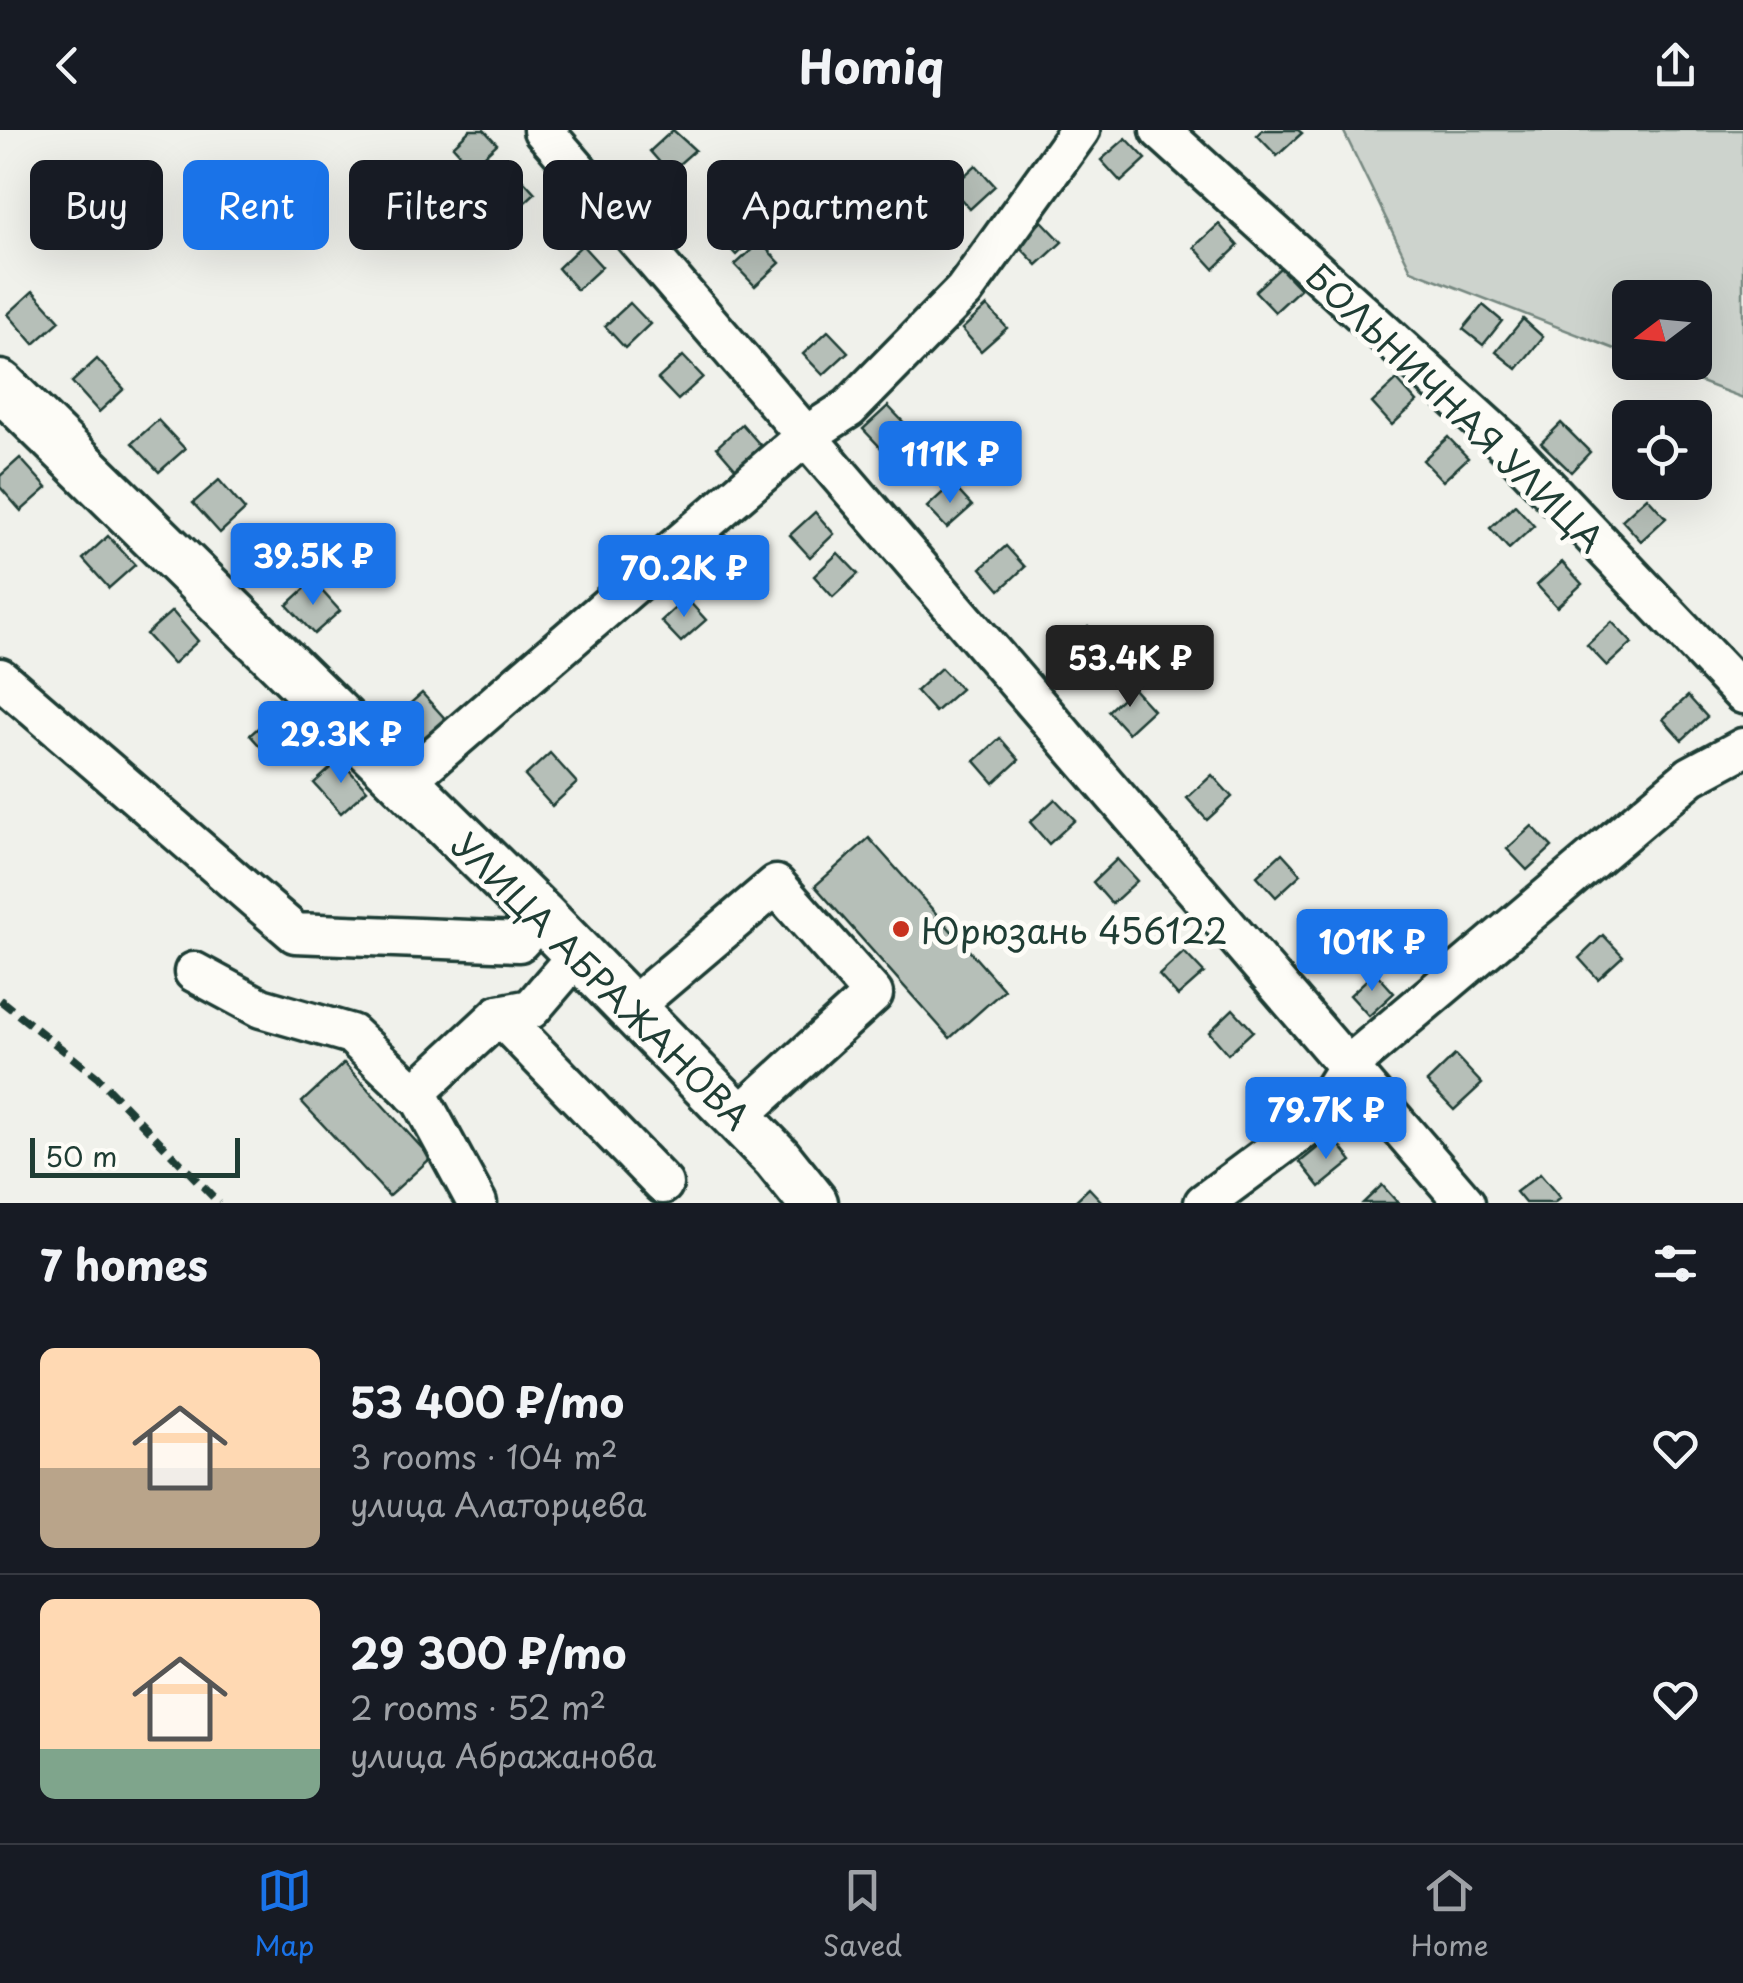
<!DOCTYPE html>
<meta charset="utf-8">
<style>
:root{--surface:#171b24;--page:#242831;--text:#f1f3f6;--muted:#9ea1a6;--line:#363941;--accent:#1a73e8}
body{margin:0;font-family:"Playpen Sans",sans-serif;background:var(--page);color:var(--text);height:100vh;display:flex;flex-direction:column;font-size:38px;white-space:nowrap}
*{box-sizing:border-box;margin:0}
p{font-size:32px;color:var(--muted)}
.icon{flex:none;width:55px;height:55px;fill:none;stroke:currentColor;stroke-width:2;stroke-linecap:round;stroke-linejoin:round}
.map{position:relative;height:1073px;overflow:hidden}
.details{display:flex;flex-direction:column;background:var(--surface);flex:1}
.details>*{flex:none}
.hud{position:absolute;left:30px;top:30px;width:1000px;height:90px;display:flex;gap:20px}
.needle{width:65px;rotate:254deg}
.tools{position:absolute;left:1612px;top:150px;display:grid;gap:20px}
.tools a{display:grid;place-items:center;width:100px;height:100px;border-radius:15px;background:var(--surface);box-shadow:0 10px 40px #0002;font-size:50px}
.scale{position:absolute;left:30px;bottom:25px;width:210px;box-sizing:border-box;padding-left:10px;border:5px solid #1f3d34;border-top:0;font-size:28px;line-height:35px;white-space:nowrap;color:#1f3d34;-webkit-text-stroke:8px #fdfcf7;paint-order:stroke}
.price{position:absolute;translate:-50% -85px;padding:0 22px;border-radius:10px;background:var(--accent);color:#fff;font-size:32px;line-height:65px;filter:drop-shadow(0 2px 5px #0008)}
.price::after{content:'';position:absolute;left:50%;top:60px;width:30px;height:22px;margin-left:-15px;background:inherit;clip-path:polygon(0 0,100% 0,50% 100%)}
.price.selected{background:#222;color:#fff}
ul{padding:0;list-style:none}
li{display:flex;align-items:center;gap:30px;height:250px;padding:0 40px}
li+li{border-top:2px solid var(--line)}
li span{display:grid;place-items:center;flex:none;width:280px;height:200px;border-radius:15px;color:#555}
li>.icon{margin-inline-start:auto}
span .icon{width:120px;height:120px;fill:#fffc;stroke-width:1}
li b{font-size:42px}
h2{display:flex;justify-content:space-between;align-items:center;height:120px;padding:0 40px;font-size:42px}
.chip{padding:0 35px;border-radius:15px;background:var(--surface);box-shadow:0 10px 40px #0002;font-size:35px;line-height:90px}
.chip.selected{background:var(--accent);color:#fff}
header{display:flex;justify-content:space-between;align-items:center;height:130px;padding:0 40px;background:var(--surface);font-size:45px;font-weight:700}
.tabs{display:flex;justify-content:space-around;align-items:center;height:140px;border-top:2px solid var(--line);background:var(--surface);font-size:28px;color:var(--muted)}
.tabs a{display:grid;justify-items:center;gap:5px}
.tabs .selected{color:var(--accent)}
.map>svg:first-child{display:block}
.green{fill:#cdd3cd;stroke:#768880;stroke-width:2.5}
.building{fill:#b6bfb8;stroke:#1f3d34;stroke-width:2.5}
.lines{fill:none;stroke-linecap:round;stroke-linejoin:round}
.minor-casing{stroke:#1f3d34;stroke-width:45}
.major-casing{stroke:#1f3d34;stroke-width:55}
.minor{stroke:#fdfcf7;stroke-width:38}
.major{stroke:#fdfcf7;stroke-width:48}
.rail{stroke:#1f3d34;stroke-width:8;stroke-dasharray:15 8;stroke-linecap:butt}
.poi-dot{fill:#c8321e;stroke:#fdfcf7;stroke-width:4}
.labels{text-anchor:middle;dominant-baseline:central;stroke-width:10;stroke-linejoin:round;paint-order:stroke}
.street-label{font-size:35px;fill:#1f3d34;stroke:#fdfcf7}
.poi-label{font-size:35px;fill:#1f3d34;stroke:#fdfcf7;text-anchor:start}
</style>
<header><svg class="icon" aria-label="back" viewBox="0 0 24 24"><path d="M15 5l-7 7 7 7"/></svg>Homiq<svg class="icon" aria-label="share" viewBox="0 0 24 24"><path d="M12 15V3M7 8l5-5 5 5M5 13v7h14v-7"/></svg></header>
<div class="map">
<svg width="1743" height="1073" viewBox="0 0 1743 1073">
<rect width="100%" height="100%" fill="#f0f1eb"/>
<filter id="ink" filterUnits="userSpaceOnUse"><feTurbulence type="fractalNoise" baseFrequency=".01" numOctaves="2"/><feDisplacementMap in="SourceGraphic" scale="20" xChannelSelector="R" yChannelSelector="G"/><feConvolveMatrix kernelMatrix="1 2 1 2 8 2 1 2 1" color-interpolation-filters="sRGB"/></filter>
<g filter="url(#ink)">
<path class="green" d="M1343,0h400v268l-93,-35 45,-1v-64h-65v57l-219,-85z"/>
<g class="building">
<path d="M470,0h14l13,14 -25,23 -19,-21z"/>
<path d="M673,0l22,20 -26,23 -19,-22z"/>
<path d="M1262,0h36l4,3 -25,23 -20,-21z"/>
<path d="M1126,8l20,21 -25,23 -20,-22z"/>
<path d="M976,35l19,21 -25,23 -19,-21z"/>
<path d="M515,41l20,22 -25,23 -20,-22z"/>
<path d="M741,80l19,22 -24,23 -20,-22z"/>
<path d="M1042,91l20,21 -25,23 -20,-21z"/>
<path d="M1219,94l19,22 -24,23 -20,-22z"/>
<path d="M760,112l20,21 -25,23 -20,-21z"/>
<path d="M582,115l20,22 -25,23 -19,-22z"/>
<path d="M1280,138l20,21 -25,23 -20,-21z"/>
<path d="M33,161l27,30 -26,23 -26,-30z"/>
<path d="M630,173l20,21 -25,24 -20,-22z"/>
<path d="M1483,175l19,16 -19,24 -20,-16z"/>
<path d="M987,176l20,22 -26,23 -19,-22z"/>
<path d="M1523,189l20,18 -26,32 -21,-17z"/>
<path d="M828,201l20,21 -25,23 -20,-21z"/>
<path d="M683,226l20,21 -25,23 -20,-21z"/>
<path d="M97,229l27,30 -25,23 -27,-30z"/>
<path d="M1397,250l20,22 -25,23 -20,-22z"/>
<path d="M888,276l20,21 -25,23 -20,-21z"/>
<path d="M158,290l27,29 -26,23 -27,-29z"/>
<path d="M1561,293l29,29 -19,20 -30,-29z"/>
<path d="M742,294l19,22 -25,23 -19,-22z"/>
<path d="M1448,307l20,21 -25,23 -20,-21z"/>
<path d="M20,328l27,30 -26,23 -21,-24v-11z"/>
<path d="M219,350l26,30 -25,23 -27,-30z"/>
<path d="M952,354l20,22 -25,22 -20,-21z"/>
<path d="M1647,367l19,21 -25,23 -19,-21z"/>
<path d="M1515,375l19,21 -25,23 -19,-21z"/>
<path d="M815,382l19,22 -24,23 -20,-22z"/>
<path d="M108,406l27,29 -26,23 -26,-29z"/>
<path d="M1006,416l19,21 -25,23 -19,-22z"/>
<path d="M838,423l20,21 -25,23 -19,-21z"/>
<path d="M1562,432l20,22 -25,23 -20,-22z"/>
<path d="M313,451l27,30 -26,23 -27,-29z"/>
<path d="M686,468l20,22 -25,22 -20,-21z"/>
<path d="M172,481l26,30 -25,23 -27,-30z"/>
<path d="M1612,492l20,21 -25,23 -20,-21z"/>
<path d="M1088,496l19,22 -25,23 -19,-21z"/>
<path d="M941,538l20,21 -26,23 -19,-21z"/>
<path d="M1133,558l20,22 -25,23 -20,-22z"/>
<path d="M422,563l26,29 -25,24 -27,-30z"/>
<path d="M1688,566l19,21 -25,23 -19,-21z"/>
<path d="M276,582l27,29 -26,24 -27,-30z"/>
<path d="M1000,608l19,22 -25,23 -19,-22z"/>
<path d="M550,623l27,30 -25,23 -27,-30z"/>
<path d="M340,630l27,30 -26,23 -27,-30z"/>
<path d="M1212,645l20,22 -25,23 -20,-22z"/>
<path d="M1055,669l20,21 -26,24 -19,-22z"/>
<path d="M1532,696l20,21 -25,23 -20,-21z"/>
<path d="M869,708l135,152 -54,48 -135,-152z"/>
<path d="M1282,723l19,21 -25,23 -19,-21z"/>
<path d="M1117,729l20,22 -25,23 -19,-22z"/>
<path d="M1603,805l20,21 -25,23 -19,-21z"/>
<path d="M1184,822l20,21 -26,23 -19,-21z"/>
<path d="M1375,842l19,21 -25,23 -19,-21z"/>
<path d="M1233,879l20,22 -25,23 -19,-22z"/>
<path d="M1455,925l27,29 -28,26 -27,-28z"/>
<path d="M344,933l87,95 -42,38 -87,-94z"/>
<path d="M1332,1006l20,25 -32,26 -20,-25z"/>
<path d="M1540,1044l20,24 -6,5h-29l-9,-11z"/>
<path d="M1382,1055l16,18h-35z"/>
<path d="M1089,1058l14,15h-30z"/>
</g>
<g class="lines">
<defs>
<g id="minor">
<path d="M543,0l922,1073"/>
<path d="M1160,0l345,313 238,251"/>
<path d="M0,548l295,255 224,9 23,-25"/>
<path d="M406,651l398,-344 45,-29 115,-117 116,-161"/>
<path d="M194,842l67,36 90,26 70,66 56,103"/>
<path d="M631,878l145,-123 97,109 -135,123"/>
<path d="M499,885l164,169"/>
<path d="M414,964l85,-79 32,-6 47,-55"/>
<path d="M1204,1073l109,-81 35,-56 343,-290 52,-28"/>
</g>
<path id="major" d="M0,255l542,532 235,241 36,45"/>
</defs>
<use href="#minor" class="minor-casing"/>
<use href="#major" class="major-casing"/>
<use href="#minor" class="minor"/>
<use href="#major" class="major"/>
<path class="rail" d="M0,870l97,77 122,126"/>
</g>
</g>
<circle class="poi-dot" cx="901" cy="799" r="10"/>
<g class="labels">
<g class="street-label">
<text transform="translate(1456 277) rotate(44)">БОЛЬНИЧНАЯ УЛИЦА</text>
<text transform="translate(602 850) rotate(45)">УЛИЦА АБРАЖАНОВА</text>
</g>
<g class="poi-label">
<text x="921" y="799">Юрюзань 456122</text>
</g>
</g>
</svg>
<div class="tools">
<a><svg class="needle" viewBox="-14 -14 28 28"><path d="M0-13l5 13h-10z" fill="#e53935"/><path d="M0 13l5-13h-10z" fill="#9ea1a6"/></svg></a>
<a><svg class="icon" aria-label="locate" viewBox="0 0 24 24"><circle cx="12" cy="12" r="6"/><path d="M12 2v4M12 18v4M2 12h4M18 12h4"/></svg></a>
</div>
<div class="scale">50 m</div>
<b class="price" style="left:950px;top:376px">111K ₽</b>
<b class="price" style="left:313px;top:478px">39.5K ₽</b>
<b class="price" style="left:684px;top:490px">70.2K ₽</b>
<b class="price selected" style="left:1130px;top:580px">53.4K ₽</b>
<b class="price" style="left:341px;top:656px">29.3K ₽</b>
<b class="price" style="left:1372px;top:864px">101K ₽</b>
<b class="price" style="left:1326px;top:1032px">79.7K ₽</b>
<div class="hud">
<a class="chip">Buy</a>
<a class="chip selected">Rent</a>
<a class="chip">Filters</a>
<a class="chip">New</a>
<a class="chip">Apartment</a>
</div>
</div>
<section class="details">
<h2>7 homes<svg class="icon" aria-label="filters" viewBox="0 0 24 24"><path d="M4 7h16M4 17h16"/><circle cx="9" cy="7" r="2"/><circle cx="15" cy="17" r="2"/></svg></h2>
<ul>
<li><span style="background:linear-gradient(#ffd9b3 60%,#b9a48a 0)"><svg class="icon" aria-label="home" viewBox="0 0 24 24"><path d="M3 11l9-7 9 7M6 9v11h12V9"/></svg></span><div><b>53 400 ₽/mo</b><p>3 rooms · 104 m²</p><p>улица Алаторцева</p></div><svg class="icon" aria-label="heart" viewBox="0 0 24 24"><path d="M12 20l-8-8c-3-5 5-10 8-4 3-6 11-1 8 4z"/></svg></li>
<li><span style="background:linear-gradient(#ffd9b3 75%,#7fa58c 0)"><svg class="icon" aria-label="home" viewBox="0 0 24 24"><path d="M3 11l9-7 9 7M6 9v11h12V9"/></svg></span><div><b>29 300 ₽/mo</b><p>2 rooms · 52 m²</p><p>улица Абражанова</p></div><svg class="icon" aria-label="heart" viewBox="0 0 24 24"><path d="M12 20l-8-8c-3-5 5-10 8-4 3-6 11-1 8 4z"/></svg></li>
</ul>
</section>
<nav class="tabs">
<a class="selected"><svg class="icon" aria-label="map" viewBox="0 0 24 24"><path d="M3 6l6-2 6 2 6-2v14l-6 2-6-2-6 2zM9 4v14M15 6v14"/></svg>Map</a>
<a><svg class="icon" aria-label="saved" viewBox="0 0 24 24"><path d="M7 4h10v16l-5-4-5 4z"/></svg>Saved</a>
<a><svg class="icon" aria-label="home" viewBox="0 0 24 24"><path d="M3 11l9-7 9 7M6 9v11h12V9"/></svg>Home</a>
</nav>
